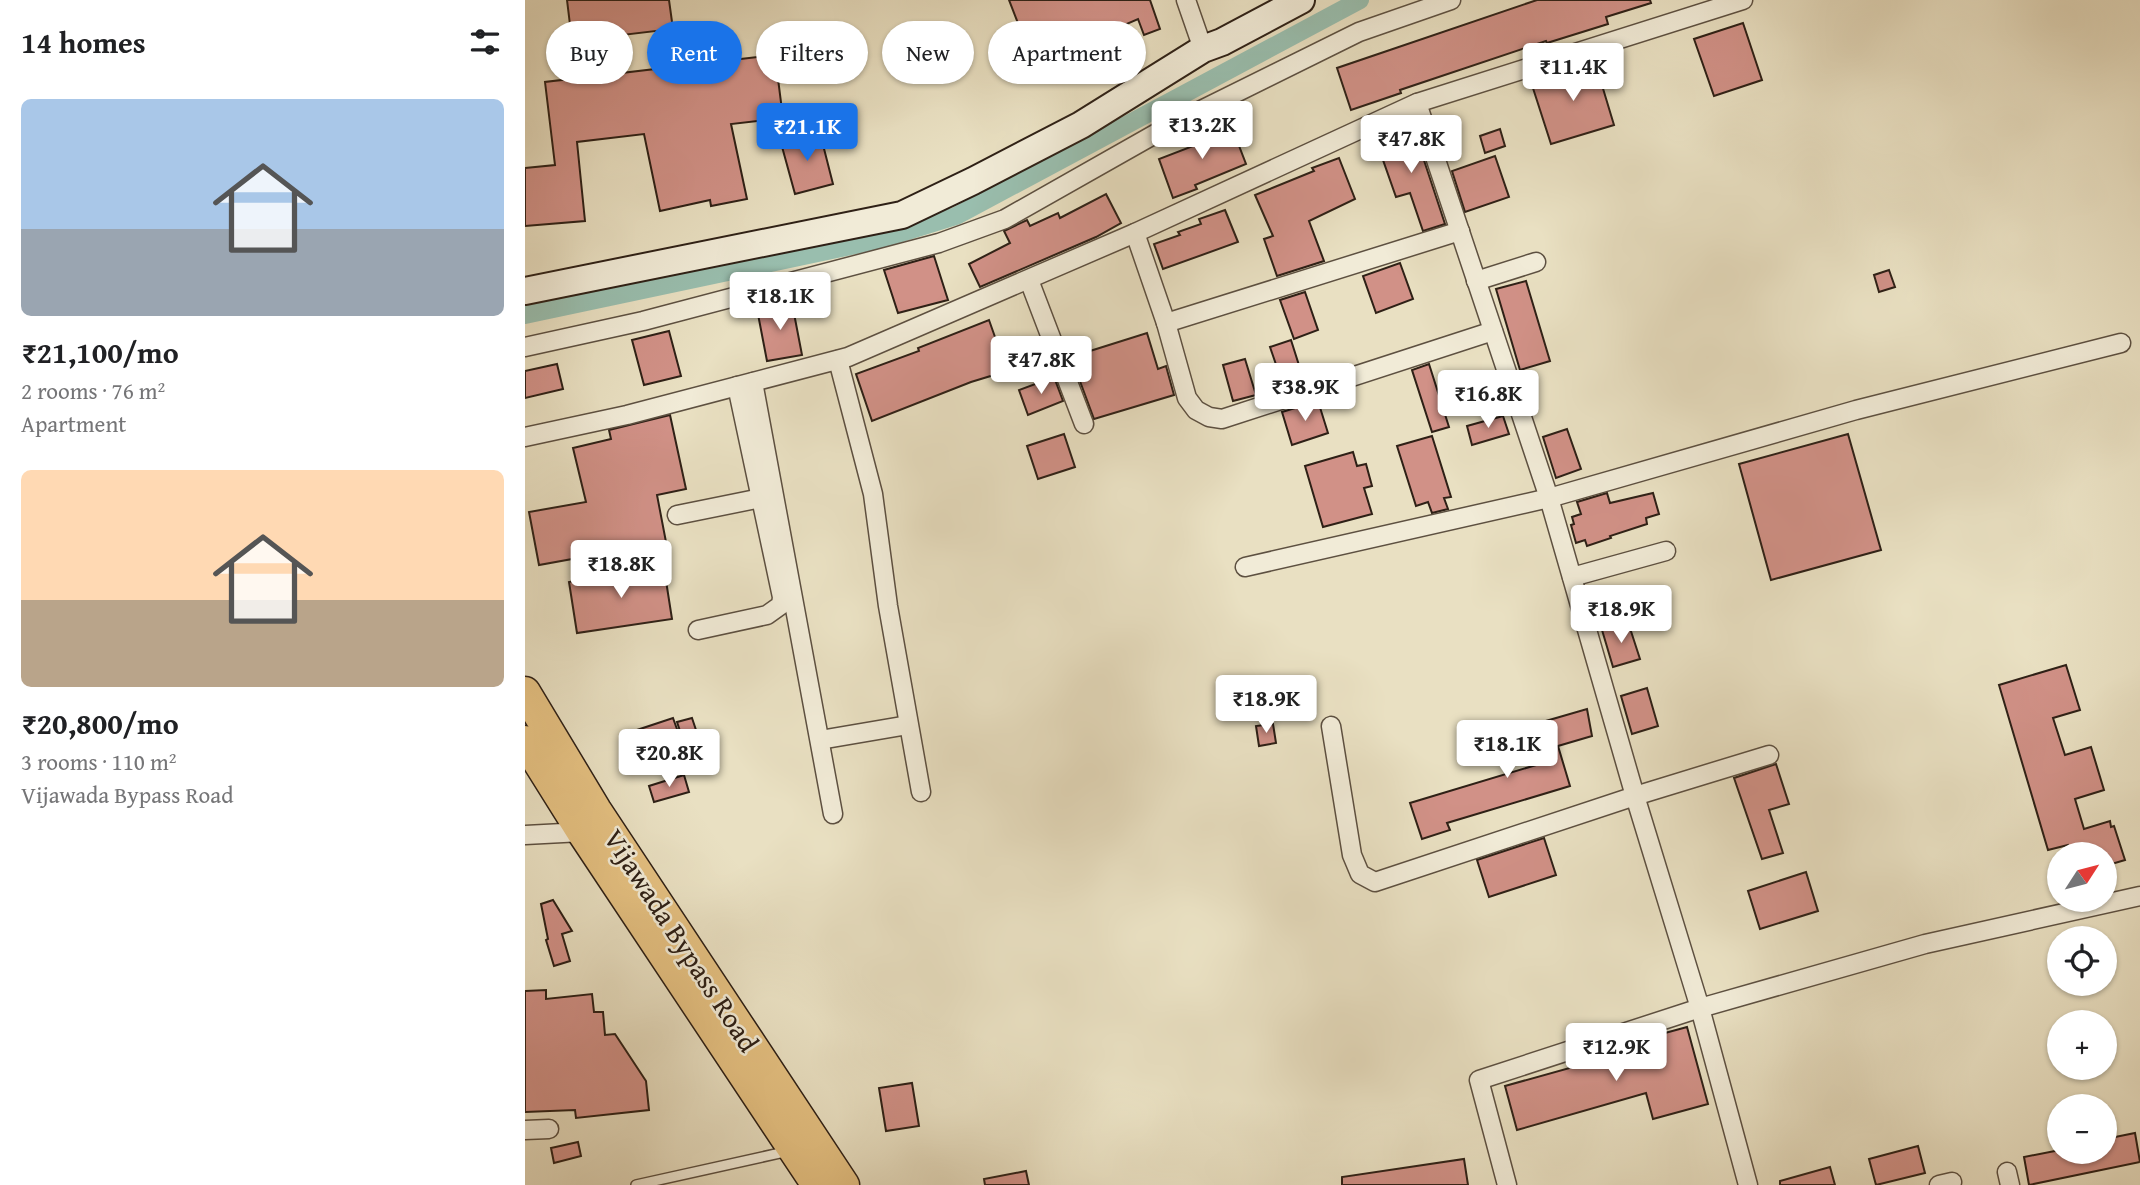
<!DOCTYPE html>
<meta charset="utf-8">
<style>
:root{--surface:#fff;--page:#f2f2f2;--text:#202124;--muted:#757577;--accent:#1a73e8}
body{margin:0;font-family:"Gentium Book Plus",serif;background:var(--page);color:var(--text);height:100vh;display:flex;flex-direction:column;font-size:26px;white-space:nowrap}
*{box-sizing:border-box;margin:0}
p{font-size:23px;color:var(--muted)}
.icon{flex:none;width:38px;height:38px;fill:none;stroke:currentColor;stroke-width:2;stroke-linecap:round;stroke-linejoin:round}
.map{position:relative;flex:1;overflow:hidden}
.drawer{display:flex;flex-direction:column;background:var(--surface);width:525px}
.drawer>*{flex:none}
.top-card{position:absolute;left:21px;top:21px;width:665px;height:63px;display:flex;gap:14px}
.needle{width:46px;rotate:54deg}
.controls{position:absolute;left:1522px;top:842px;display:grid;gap:14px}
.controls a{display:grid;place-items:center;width:70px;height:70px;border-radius:50%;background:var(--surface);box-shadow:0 2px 5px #0004;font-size:35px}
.price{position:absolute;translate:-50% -60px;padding:0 16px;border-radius:7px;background:#fff;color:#222;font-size:23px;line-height:46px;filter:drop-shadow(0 2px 4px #0008)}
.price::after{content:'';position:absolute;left:50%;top:42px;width:21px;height:16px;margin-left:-10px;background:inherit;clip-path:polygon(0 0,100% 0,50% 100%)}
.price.active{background:var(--accent);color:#fff}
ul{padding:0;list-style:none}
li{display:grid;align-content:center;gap:14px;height:371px;padding:0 21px}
li span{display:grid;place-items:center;height:217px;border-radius:10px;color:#555}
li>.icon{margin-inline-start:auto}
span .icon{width:126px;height:126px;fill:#fffc;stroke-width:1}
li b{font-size:30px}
h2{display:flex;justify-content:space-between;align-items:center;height:84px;padding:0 21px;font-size:30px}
.chip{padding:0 24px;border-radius:32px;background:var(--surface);box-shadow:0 2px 5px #0004;font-size:24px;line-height:63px}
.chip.active{background:var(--accent);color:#fff}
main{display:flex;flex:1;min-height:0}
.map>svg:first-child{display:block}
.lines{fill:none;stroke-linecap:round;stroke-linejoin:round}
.canal{stroke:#99beae;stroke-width:18}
.building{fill:#d19187;stroke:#2e2016;stroke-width:2}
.lane-casing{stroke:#5d5041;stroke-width:12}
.street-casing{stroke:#5d5041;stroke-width:21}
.secondary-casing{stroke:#2e2016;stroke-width:30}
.primary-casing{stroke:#2e2016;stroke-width:33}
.lane{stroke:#f1ebd7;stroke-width:9}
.street{stroke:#f1ebd7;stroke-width:18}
.secondary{stroke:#f1ebd7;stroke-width:26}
.primary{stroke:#e4c081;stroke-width:30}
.labels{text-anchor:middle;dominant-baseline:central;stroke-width:5;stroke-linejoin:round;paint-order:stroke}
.street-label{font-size:28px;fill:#2e2016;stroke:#f1ebd7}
</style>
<main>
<section class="drawer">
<h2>14 homes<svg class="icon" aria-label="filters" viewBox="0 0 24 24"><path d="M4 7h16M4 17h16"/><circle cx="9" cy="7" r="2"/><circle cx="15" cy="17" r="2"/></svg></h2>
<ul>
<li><span style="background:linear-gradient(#a9c7e8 60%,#9aa5b1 0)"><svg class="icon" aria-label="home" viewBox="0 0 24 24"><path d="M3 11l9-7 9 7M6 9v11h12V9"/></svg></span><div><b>₹21,100/mo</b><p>2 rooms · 76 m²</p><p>Apartment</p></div></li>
<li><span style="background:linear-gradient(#ffd9b3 60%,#b9a48a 0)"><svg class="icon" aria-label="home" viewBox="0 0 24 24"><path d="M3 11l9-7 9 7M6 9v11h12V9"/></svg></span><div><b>₹20,800/mo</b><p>3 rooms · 110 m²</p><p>Vijawada Bypass Road</p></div></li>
</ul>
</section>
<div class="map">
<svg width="1615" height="1185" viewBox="0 0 1615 1185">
<rect width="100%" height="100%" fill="#e9e0c2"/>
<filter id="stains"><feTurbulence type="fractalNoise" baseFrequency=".00286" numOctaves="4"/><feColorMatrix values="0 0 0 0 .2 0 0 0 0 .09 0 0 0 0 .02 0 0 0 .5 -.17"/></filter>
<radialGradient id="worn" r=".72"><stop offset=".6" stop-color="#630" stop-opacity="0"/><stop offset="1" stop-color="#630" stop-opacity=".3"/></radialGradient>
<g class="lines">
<path class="canal" d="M0,315l354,-75 77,-24 404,-216"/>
</g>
<g class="building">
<path d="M42,0h102l4,29 -101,12z"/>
<path d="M484,0h141l10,29 -16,6 -6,-16 -37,16 9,28 -23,7 2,3 -19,7 -17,-48 -11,4 -4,-11 -17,6z"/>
<path d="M1012,0h113l1,3 -45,14 2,7 -61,19 -1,-2 -146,49 1,3 -50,17 -14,-42z"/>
<path d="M1218,23l19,57 -48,16 -20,-57z"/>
<path d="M250,55l8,63 -52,6 16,75 -36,7 -1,-6 -50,11 -16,-77 -67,8 8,79 -60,5v-58l30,-3 -10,-83z"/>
<path d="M1070,62l19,63 -63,19 -20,-62z"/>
<path d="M706,125l15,39 -51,21 2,4 -24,9 -14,-39 42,-16 -2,-5z"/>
<path d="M888,127l32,97 -22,7 -13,-38 -14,4 -20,-57z"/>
<path d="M975,129l5,17 -20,7 -5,-17z"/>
<path d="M295,133l13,51 -38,10 -14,-51z"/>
<path d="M970,156l14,41 -44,15 -13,-41z"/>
<path d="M814,158l16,41 -46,22 15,40 -47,15 -13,-37 9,-3 -18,-41 59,-24 -2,-3z"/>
<path d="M581,194l15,29 -25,14 -116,50 -11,-23 41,-21 -6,-12 23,-11 3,6 28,-13 2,5z"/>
<path d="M700,210l13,32 -75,27 -9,-25 26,-9 -2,-3 23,-8 -2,-5z"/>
<path d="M409,256l14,44 -50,13 -14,-43z"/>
<path d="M875,263l13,36 -37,14 -13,-37z"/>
<path d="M1364,270l6,17 -16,5 -5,-17z"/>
<path d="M1001,281l24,80 -30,9 -24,-81z"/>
<path d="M780,292l13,38 -24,9 -14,-39z"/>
<path d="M267,303l10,52 -35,6 -10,-52z"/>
<path d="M464,320l18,51 -36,11 -99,39 -16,-47 63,-23 -1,-3z"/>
<path d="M144,331l12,45 -37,9 -12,-45z"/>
<path d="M622,333l11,36 8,-3 8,29 -80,24 -23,-62z"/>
<path d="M766,340l12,38 -20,7 -13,-38z"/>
<path d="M720,359l11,36 -23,6 -10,-36z"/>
<path d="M32,364l6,25 -38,9v-27z"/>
<path d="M904,364l20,63 -17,5 -20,-62z"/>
<path d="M529,377l9,24 -35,14 -9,-25z"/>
<path d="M793,401l10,32 -36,12 -10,-33z"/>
<path d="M145,415l16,74 -29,6 9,47 -127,23 -10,-53 57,-10 -13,-54 38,-9 -2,-9z"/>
<path d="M978,416l6,18 -37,11 -5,-19z"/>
<path d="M1042,429l14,40 -25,9 -13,-41z"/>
<path d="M539,434l11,33 -37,12 -11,-33z"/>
<path d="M1323,434l33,116 -110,30 -32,-116z"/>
<path d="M907,436l19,61 -7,1 4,11 -16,4 -4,-11 -12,4 -19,-60z"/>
<path d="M828,452l4,14 9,-2 6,22 -8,2 8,26 -49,13 -18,-61z"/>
<path d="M1082,493l3,10 43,-10 6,21 -13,4 1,6 -37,12 1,2 -24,8 -2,-6 -9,3 -5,-18 3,-1 -2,-7 9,-3 -4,-12z"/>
<path d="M139,568l8,51 -95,14 -8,-51z"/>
<path d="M1103,622l12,37 -27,8 -11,-37z"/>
<path d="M1541,665l14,45 -27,8 12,37 26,-8 13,43 -29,9 9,30 26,-8 1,6 3,-1 11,34 -20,6v-12h-34l-3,-9 -20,5 -49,-165z"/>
<path d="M1122,688l11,38 -26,8 -11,-38z"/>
<path d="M1062,709l5,27 -34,10 12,40 -123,37 3,7 -28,9 -12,-36 136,-41 -14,-37z"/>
<path d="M148,718l5,14 -39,14 -5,-15z"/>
<path d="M167,718l5,15 -15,4 -5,-15z"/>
<path d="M748,724l3,19 -17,3 -3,-20z"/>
<path d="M1251,764l13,40 -20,6 14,43 -21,6 -28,-81z"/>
<path d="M159,775l5,17 -35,10 -5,-16z"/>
<path d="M1019,838l12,37 -67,22 -12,-37z"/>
<path d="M1281,872l12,39 -58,18 -12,-38z"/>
<path d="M28,900l19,31 -10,3 8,27 -16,5 -8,-26 2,-1 -7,-35z"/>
<path d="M21,990v9l46,-5 2,18h9l2,23 10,-1 31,47 3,29 -73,8 -1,-8 -50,2v-121z"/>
<path d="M1162,1027l21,77 -55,15 -7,-26 -129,37 -12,-44 129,-36 -2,-8z"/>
<path d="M387,1083l7,43 -33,5 -7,-43z"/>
<path d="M1610,1133l5,29 -111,23 -5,-28 36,-7 45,2v-13z"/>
<path d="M53,1142l3,14 -27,7 -3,-15z"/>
<path d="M1393,1146l7,27 -49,12 -7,-26z"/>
<path d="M939,1159l4,26h-126v-8z"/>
<path d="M1305,1167l5,18h-55v-4z"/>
<path d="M501,1171l3,14h-44l-1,-6z"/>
</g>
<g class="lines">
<defs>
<path id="lane" d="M111,1185l153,-34"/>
<g id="street">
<path d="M661,0l17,49"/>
<path d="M892,103l326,-103"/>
<path d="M610,233l31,90 21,75 9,12 13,7 13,2 271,-88"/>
<path d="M504,280l55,144"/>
<path d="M951,281l60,-19"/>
<path d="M641,323l294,-92"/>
<path d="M0,347l118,-26 296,-78 66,-24 166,-94 188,-93 92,-32"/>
<path d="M313,360l35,134 15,112 33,186"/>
<path d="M228,382l80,432"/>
<path d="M0,437l102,-22 221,-58 287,-124 282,-130 132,395 307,-88 265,-67"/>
<path d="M152,515l84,-17"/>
<path d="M720,567l304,-69 86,298 65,212 225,-64 215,-48"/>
<path d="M1047,577l94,-26"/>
<path d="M173,630l69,-15 14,-10 1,-8 -45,-211"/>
<path d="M806,726l21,129 8,19 15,8 260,-86 134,-41"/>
<path d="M295,740l88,-15"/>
<path d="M0,835l57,-3"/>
<path d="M0,1130l24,-1"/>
<path d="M1482,1172l3,13"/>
<path d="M982,1185l-28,-105 221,-72 48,177"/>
<path d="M1414,1185l13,-3"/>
</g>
<path id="secondary" d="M0,291l377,-76 71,-34 108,-56 122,-76 19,-7 79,-42"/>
<g id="primary">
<path d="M0,692l71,118 248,375"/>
<path d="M0,741l57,91 235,353"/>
</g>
</defs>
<use href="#lane" class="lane-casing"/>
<use href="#street" class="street-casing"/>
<use href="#secondary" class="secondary-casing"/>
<use href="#primary" class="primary-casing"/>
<use href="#lane" class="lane"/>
<use href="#street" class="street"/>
<use href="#secondary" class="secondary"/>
<use href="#primary" class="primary"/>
</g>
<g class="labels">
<g class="street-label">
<text transform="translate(157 940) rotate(57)">Vijawada Bypass Road</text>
</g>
</g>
<rect width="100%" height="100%" filter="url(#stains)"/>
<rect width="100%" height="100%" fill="url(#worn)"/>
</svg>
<div class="controls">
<a><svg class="needle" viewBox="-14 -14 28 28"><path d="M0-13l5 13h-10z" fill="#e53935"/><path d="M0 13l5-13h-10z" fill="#757577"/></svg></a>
<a><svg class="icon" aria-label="locate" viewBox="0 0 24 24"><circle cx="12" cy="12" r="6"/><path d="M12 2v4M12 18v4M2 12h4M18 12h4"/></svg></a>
<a>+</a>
<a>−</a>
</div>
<b class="price" style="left:1048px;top:103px">₹11.4K</b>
<b class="price" style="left:677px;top:161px">₹13.2K</b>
<b class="price active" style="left:282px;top:163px">₹21.1K</b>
<b class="price" style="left:886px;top:175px">₹47.8K</b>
<b class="price" style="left:255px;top:332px">₹18.1K</b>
<b class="price" style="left:516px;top:396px">₹47.8K</b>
<b class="price" style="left:780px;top:423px">₹38.9K</b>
<b class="price" style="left:963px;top:430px">₹16.8K</b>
<b class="price" style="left:96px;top:600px">₹18.8K</b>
<b class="price" style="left:1096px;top:645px">₹18.9K</b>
<b class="price" style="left:741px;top:735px">₹18.9K</b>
<b class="price" style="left:982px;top:780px">₹18.1K</b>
<b class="price" style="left:144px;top:789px">₹20.8K</b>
<b class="price" style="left:1091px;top:1083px">₹12.9K</b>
<div class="top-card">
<a class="chip">Buy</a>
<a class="chip active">Rent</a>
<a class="chip">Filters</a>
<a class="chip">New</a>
<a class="chip">Apartment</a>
</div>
</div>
</main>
